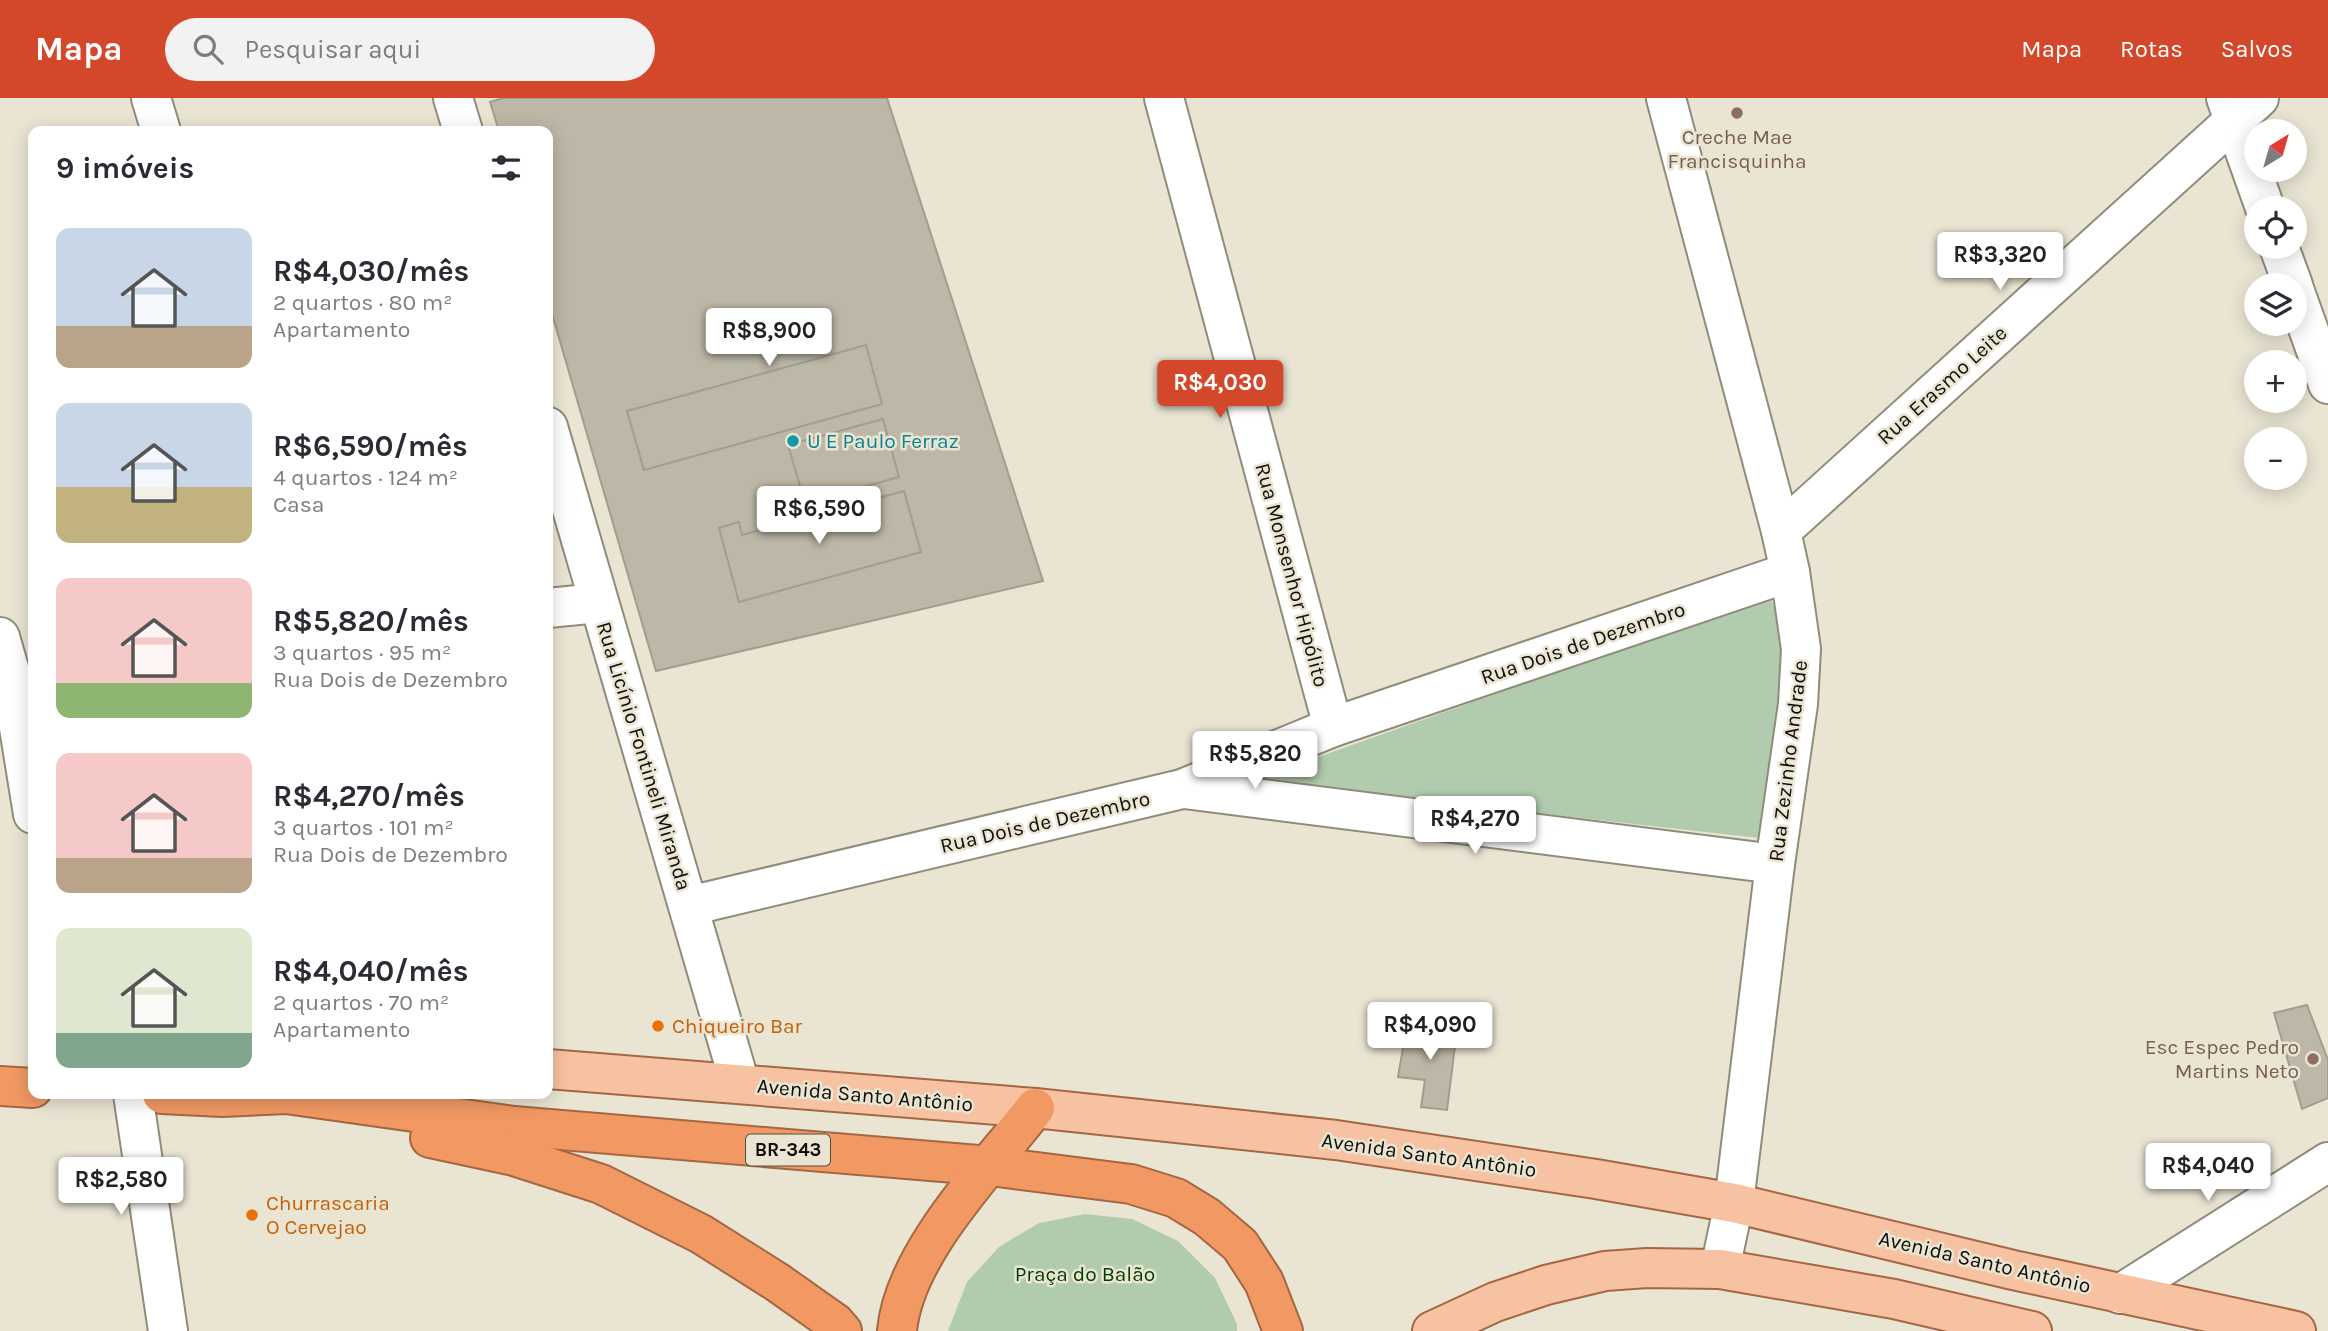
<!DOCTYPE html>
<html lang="pt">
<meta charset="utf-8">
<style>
:root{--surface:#fff;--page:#f2f2f3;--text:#2b2b33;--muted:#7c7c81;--accent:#d3482b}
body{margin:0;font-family:Karla,sans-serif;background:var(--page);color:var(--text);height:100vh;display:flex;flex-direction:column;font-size:26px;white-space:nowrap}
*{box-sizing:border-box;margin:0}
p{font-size:23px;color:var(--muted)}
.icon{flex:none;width:38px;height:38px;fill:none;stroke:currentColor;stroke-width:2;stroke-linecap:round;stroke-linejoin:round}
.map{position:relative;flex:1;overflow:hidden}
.side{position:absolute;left:28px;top:28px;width:525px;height:973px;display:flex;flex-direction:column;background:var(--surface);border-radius:14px;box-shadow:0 4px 18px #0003}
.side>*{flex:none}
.needle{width:46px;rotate:37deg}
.tools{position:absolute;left:2244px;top:21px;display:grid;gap:14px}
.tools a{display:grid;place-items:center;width:63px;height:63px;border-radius:50%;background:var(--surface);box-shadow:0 4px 18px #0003;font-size:35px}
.price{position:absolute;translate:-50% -60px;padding:0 16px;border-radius:7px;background:#fff;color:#222;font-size:23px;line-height:46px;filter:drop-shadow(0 2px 4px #0008)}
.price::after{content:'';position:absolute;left:50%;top:42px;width:21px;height:16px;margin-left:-10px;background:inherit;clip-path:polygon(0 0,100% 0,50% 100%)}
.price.current{background:var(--accent);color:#fff}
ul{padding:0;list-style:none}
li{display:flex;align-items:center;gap:21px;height:175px;padding:0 28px}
li span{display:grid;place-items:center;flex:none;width:196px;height:140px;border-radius:14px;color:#555}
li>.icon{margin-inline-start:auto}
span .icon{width:84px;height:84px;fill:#fffc;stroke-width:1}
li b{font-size:30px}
h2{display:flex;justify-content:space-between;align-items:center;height:84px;padding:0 28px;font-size:30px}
header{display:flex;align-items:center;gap:42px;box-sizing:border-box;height:98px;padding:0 35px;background:var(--accent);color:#fff}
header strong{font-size:33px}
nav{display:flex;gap:38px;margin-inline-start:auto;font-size:24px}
.search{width:490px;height:63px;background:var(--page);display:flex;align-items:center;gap:18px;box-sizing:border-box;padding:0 24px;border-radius:38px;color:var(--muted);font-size:26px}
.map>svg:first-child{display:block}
.green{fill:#b1cbaf}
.building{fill:#bcb7a6;stroke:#a29e8c;stroke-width:2}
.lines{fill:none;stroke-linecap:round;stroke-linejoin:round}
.minor-casing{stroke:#908c7b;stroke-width:42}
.major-casing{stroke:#a36843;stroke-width:42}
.highway-casing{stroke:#a36843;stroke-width:42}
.minor{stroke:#fff;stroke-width:38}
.major{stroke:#f7c2a1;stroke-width:38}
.highway{stroke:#f29963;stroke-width:38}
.education-dot{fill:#8d6e63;stroke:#eae5d3;stroke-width:2.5}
.culture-dot{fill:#0f9aa8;stroke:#eae5d3;stroke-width:2.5}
.food-dot{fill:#e8710a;stroke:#eae5d3;stroke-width:2.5}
.labels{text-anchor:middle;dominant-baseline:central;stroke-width:5;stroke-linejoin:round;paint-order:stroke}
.shield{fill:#eae5d3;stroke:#514e45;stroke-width:2}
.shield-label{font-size:19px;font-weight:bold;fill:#0f0e08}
.education-label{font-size:21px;fill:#785e54;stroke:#eae5d3}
.street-label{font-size:21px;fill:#0f0e08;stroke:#eae5d3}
.culture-label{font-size:21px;fill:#0d838f;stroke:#eae5d3;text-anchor:start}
.food-label{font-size:21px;fill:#c56008;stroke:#eae5d3;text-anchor:start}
.park-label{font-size:21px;fill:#003f02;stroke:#eae5d3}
</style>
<header>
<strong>Mapa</strong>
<div class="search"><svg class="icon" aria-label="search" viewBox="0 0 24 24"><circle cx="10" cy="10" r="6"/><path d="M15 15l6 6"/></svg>Pesquisar aqui</div>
<nav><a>Mapa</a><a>Rotas</a><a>Salvos</a></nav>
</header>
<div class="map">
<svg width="2328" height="1233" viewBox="0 0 2328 1233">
<rect width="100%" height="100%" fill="#eae5d3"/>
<g class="green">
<path d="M1770,498l11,30 5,44 -27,168 -508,-57z"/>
<path d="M1085,1116l47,5 46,22 37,37 22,46v7h-289l19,-49 32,-35 40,-24z"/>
</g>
<g class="building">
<path d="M503,0h384l156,483 -387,90 -108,-371v-169h-49l-9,-29z"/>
<path d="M866,247l16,59 -238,66 -17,-59z"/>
<path d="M883,321l16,58 -94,26 -17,-58z"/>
<path d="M904,393l17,61 -182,50 -20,-74 20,-6 3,13z"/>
<path d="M2307,907l21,55v38l-26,11 -28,-96z"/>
<path d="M1407,926l50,6 -10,80 -26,-3 4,-27 -27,-3z"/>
</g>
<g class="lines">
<defs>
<g id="minor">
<path d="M151,0l10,33"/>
<path d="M453,0l10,33"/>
<path d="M1164,0l169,629"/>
<path d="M1666,0l115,433 9,41 11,77 -3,55 -23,160 -41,339 -14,66"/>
<path d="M2226,0l39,110"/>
<path d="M2279,149l14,38"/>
<path d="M2294,191l34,95"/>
<path d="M548,329l192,657"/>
<path d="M1781,433l478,-433"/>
<path d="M548,510l50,-5"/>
<path d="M0,539l10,35 23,142"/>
<path d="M1184,691l591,75"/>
<path d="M689,808l493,-117 151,-62 457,-155"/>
<path d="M133,996l35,237"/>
<path d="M2120,1196l208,-132"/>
</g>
<g id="major">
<path d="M548,971l487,39 301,32 260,39 138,24 279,67 283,61"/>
<path d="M1432,1233l63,-29 51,-17 59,-14 42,-3 73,1 174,30 138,32"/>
</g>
<g id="highway">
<path d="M0,988l33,2"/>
<path d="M162,996l60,3 64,-3 228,32 476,40 141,18 45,14 31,19 33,28 24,37 19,49"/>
<path d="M430,1040l84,18 87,28 100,50 76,48 58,41 7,8"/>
<path d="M897,1233c7,-78 91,-162 138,-223"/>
</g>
</defs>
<use href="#minor" class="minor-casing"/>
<use href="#major" class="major-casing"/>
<use href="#highway" class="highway-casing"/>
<use href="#minor" class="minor"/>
<use href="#major" class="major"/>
<use href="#highway" class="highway"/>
</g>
<g class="education-dot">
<circle cx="1737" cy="15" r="7"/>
<circle cx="2313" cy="961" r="7"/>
</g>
<circle class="culture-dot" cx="793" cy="343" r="7"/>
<g class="food-dot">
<circle cx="658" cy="928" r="7"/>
<circle cx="252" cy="1117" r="7"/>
</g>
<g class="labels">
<rect class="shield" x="746" y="1036.5" width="84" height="31" rx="5"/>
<g class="shield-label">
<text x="788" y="1052">BR-343</text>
</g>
<g class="education-label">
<text x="1737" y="39">Creche Mae<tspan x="1737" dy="24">Francisquinha</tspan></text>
<text x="2299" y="949" text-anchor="end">Esc Espec Pedro<tspan x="2299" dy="24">Martins Neto</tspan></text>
</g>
<g class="street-label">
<text transform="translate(1942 287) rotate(-42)">Rua Erasmo Leite</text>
<text transform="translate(1292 477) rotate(75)">Rua Monsenhor Hipólito</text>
<text transform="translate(1583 545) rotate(-19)">Rua Dois de Dezembro</text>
<text transform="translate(644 658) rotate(73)">Rua Licínio Fontineli Miranda</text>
<text transform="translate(1788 663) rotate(-83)">Rua Zezinho Andrade</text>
<text transform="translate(1045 724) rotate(-13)">Rua Dois de Dezembro</text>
<text transform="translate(865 997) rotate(5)">Avenida Santo Antônio</text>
<text transform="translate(1429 1057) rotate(8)">Avenida Santo Antônio</text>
<text transform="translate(1985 1164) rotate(13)">Avenida Santo Antônio</text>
</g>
<g class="culture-label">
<text x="807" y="343">U E Paulo Ferraz</text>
</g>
<g class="food-label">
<text x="672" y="928">Chiqueiro Bar</text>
<text x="266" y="1105">Churrascaria<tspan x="266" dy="24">O Cervejao</tspan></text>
</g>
<g class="park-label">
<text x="1085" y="1176">Praça do Balão</text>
</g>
</g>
</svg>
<div class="tools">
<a><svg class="needle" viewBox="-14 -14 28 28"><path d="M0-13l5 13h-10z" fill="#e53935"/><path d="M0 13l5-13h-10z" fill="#7c7c81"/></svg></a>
<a><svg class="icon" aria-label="locate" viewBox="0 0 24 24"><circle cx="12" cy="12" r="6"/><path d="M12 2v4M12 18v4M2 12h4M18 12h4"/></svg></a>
<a><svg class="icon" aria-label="layers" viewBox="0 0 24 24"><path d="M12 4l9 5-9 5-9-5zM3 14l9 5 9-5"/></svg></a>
<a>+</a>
<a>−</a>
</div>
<b class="price" style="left:2000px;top:194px">R$3,320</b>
<b class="price" style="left:769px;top:270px">R$8,900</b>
<b class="price current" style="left:1220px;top:322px">R$4,030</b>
<b class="price" style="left:819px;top:448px">R$6,590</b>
<b class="price" style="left:1255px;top:693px">R$5,820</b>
<b class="price" style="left:1475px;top:758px">R$4,270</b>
<b class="price" style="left:1430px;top:964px">R$4,090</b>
<b class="price" style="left:2208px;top:1105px">R$4,040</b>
<b class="price" style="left:121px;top:1119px">R$2,580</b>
<section class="side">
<h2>9 imóveis<svg class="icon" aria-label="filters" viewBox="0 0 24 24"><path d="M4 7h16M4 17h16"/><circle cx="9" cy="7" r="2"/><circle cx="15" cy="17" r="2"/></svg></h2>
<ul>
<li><span style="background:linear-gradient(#c9d6e8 70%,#b9a48a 0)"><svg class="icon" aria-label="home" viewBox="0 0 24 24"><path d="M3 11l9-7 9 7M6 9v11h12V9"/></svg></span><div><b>R$4,030/mês</b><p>2 quartos · 80 m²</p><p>Apartamento</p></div></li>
<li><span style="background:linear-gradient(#c9d6e8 60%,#c2b280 0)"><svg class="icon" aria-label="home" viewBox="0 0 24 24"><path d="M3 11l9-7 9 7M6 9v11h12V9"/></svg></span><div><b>R$6,590/mês</b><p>4 quartos · 124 m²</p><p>Casa</p></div></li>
<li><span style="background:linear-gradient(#f6c9c9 75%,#8fb573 0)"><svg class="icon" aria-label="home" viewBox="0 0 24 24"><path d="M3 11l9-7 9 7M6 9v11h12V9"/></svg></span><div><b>R$5,820/mês</b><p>3 quartos · 95 m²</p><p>Rua Dois de Dezembro</p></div></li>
<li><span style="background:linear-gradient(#f6c9c9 75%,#b9a48a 0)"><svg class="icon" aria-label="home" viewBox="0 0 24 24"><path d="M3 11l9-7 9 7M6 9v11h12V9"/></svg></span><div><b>R$4,270/mês</b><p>3 quartos · 101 m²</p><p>Rua Dois de Dezembro</p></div></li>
<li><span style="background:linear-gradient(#dfe7d0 75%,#7fa58c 0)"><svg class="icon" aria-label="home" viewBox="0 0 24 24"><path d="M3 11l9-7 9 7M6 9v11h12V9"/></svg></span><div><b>R$4,040/mês</b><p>2 quartos · 70 m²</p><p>Apartamento</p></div></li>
</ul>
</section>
</div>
